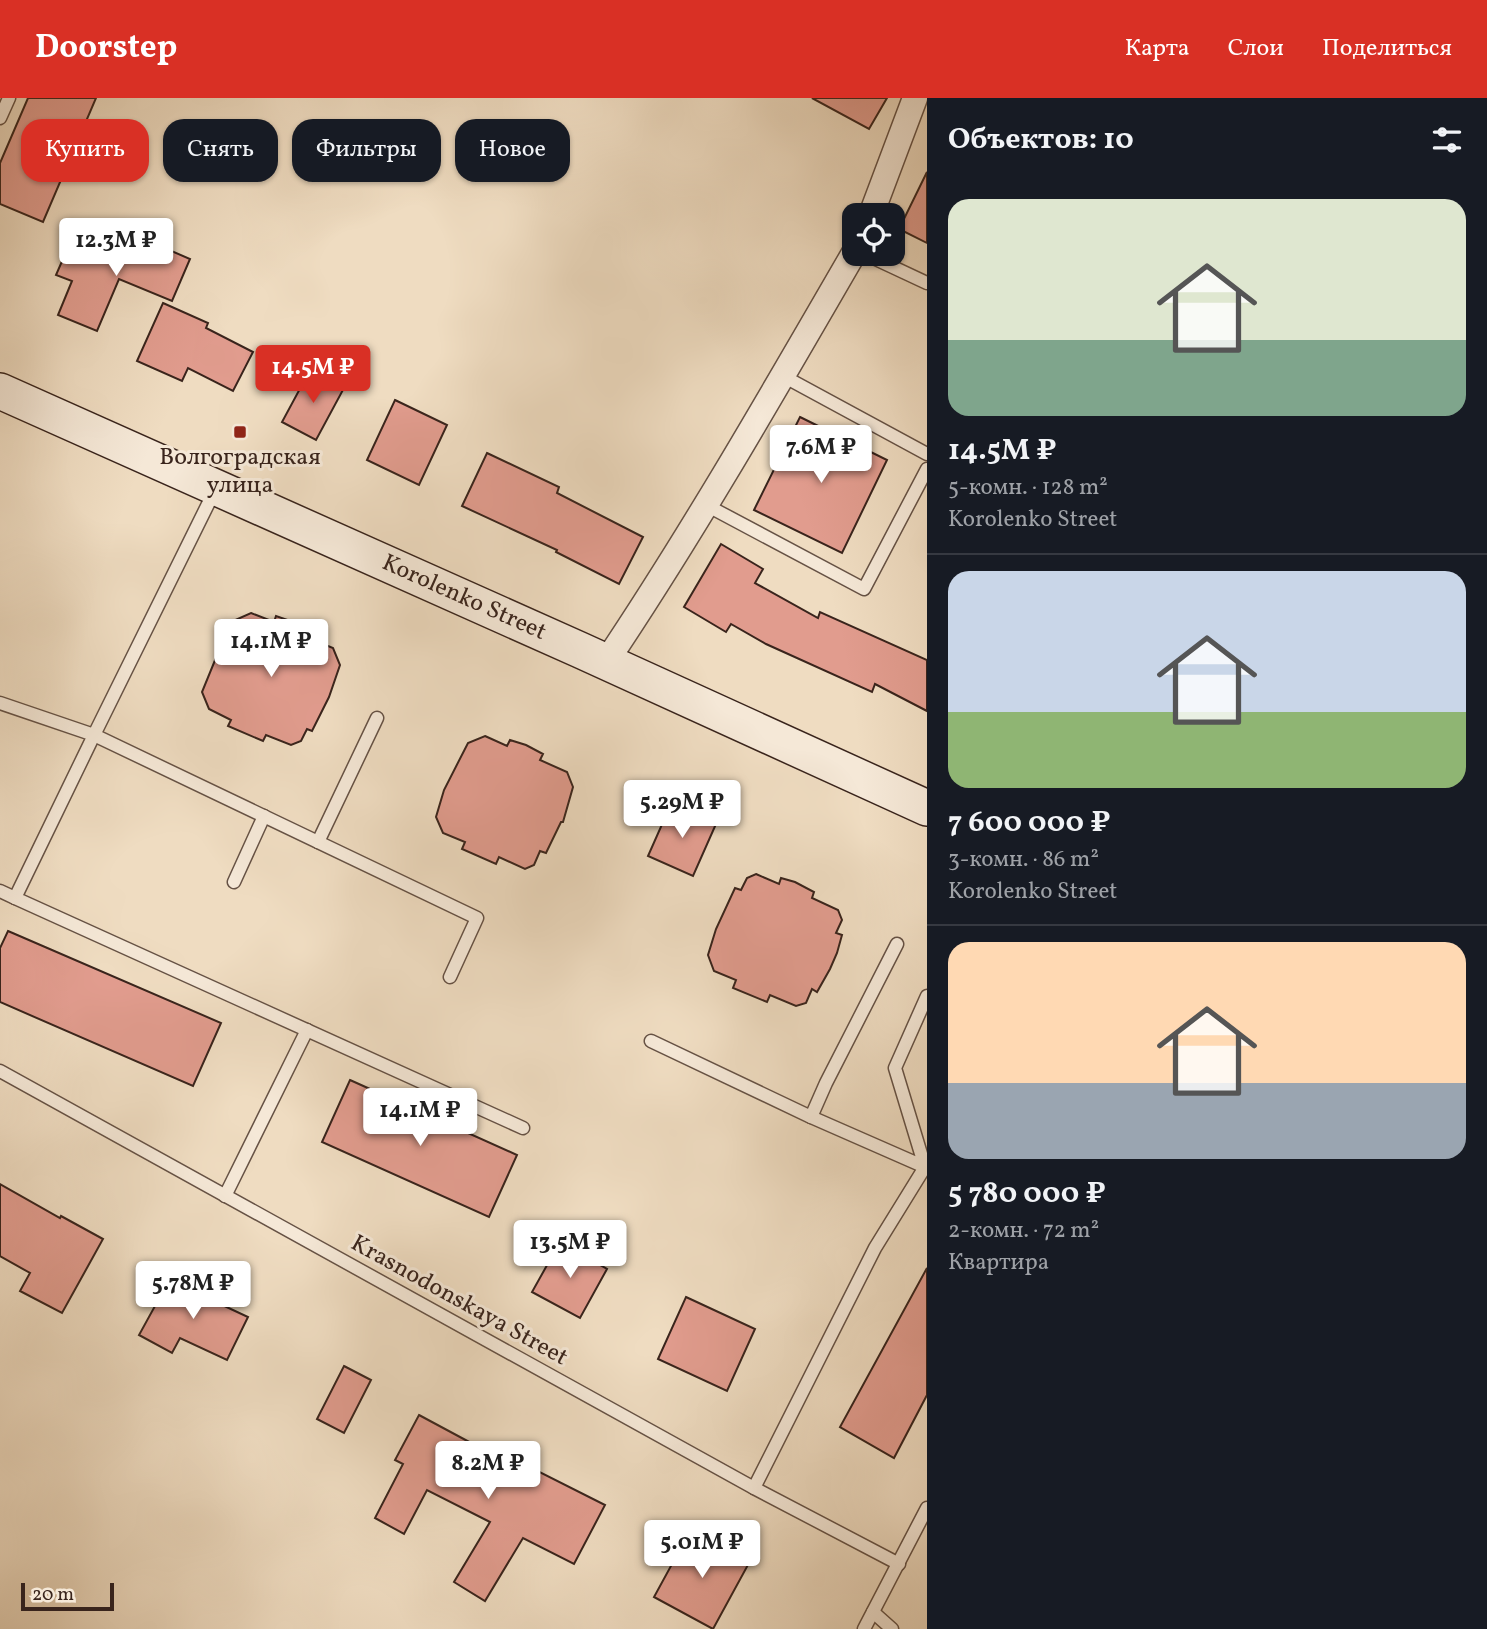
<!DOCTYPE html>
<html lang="ru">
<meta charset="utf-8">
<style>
:root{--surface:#171b24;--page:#242831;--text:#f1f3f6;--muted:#9ea1a6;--line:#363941;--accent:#d93025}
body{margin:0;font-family:Vollkorn,serif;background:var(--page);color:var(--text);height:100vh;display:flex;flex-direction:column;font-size:26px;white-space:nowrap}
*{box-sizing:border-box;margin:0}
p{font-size:23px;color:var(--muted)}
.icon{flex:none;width:38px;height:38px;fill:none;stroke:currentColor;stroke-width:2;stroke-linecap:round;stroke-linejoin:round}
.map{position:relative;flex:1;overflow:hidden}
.side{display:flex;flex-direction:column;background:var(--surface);width:560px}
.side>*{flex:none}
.banner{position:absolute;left:21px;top:21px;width:665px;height:63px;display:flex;gap:14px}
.controls{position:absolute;left:842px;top:105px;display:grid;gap:14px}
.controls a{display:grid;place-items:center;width:63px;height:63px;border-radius:14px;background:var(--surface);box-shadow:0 2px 5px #0004;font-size:35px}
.scale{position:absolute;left:21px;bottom:18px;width:93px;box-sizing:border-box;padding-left:7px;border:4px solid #39241c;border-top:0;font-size:19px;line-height:24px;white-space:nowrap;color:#39241c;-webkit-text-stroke:5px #f5e8d7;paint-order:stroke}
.price{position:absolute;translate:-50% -60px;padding:0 16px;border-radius:7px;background:#fff;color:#222;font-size:23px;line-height:46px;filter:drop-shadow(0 2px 4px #0008)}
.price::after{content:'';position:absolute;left:50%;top:42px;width:21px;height:16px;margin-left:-10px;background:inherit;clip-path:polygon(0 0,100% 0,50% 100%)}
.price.current{background:var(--accent);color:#fff}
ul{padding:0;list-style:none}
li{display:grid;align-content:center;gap:14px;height:371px;padding:0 21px}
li+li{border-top:2px solid var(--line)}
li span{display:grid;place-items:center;height:217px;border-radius:21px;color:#555}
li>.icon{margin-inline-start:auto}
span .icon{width:126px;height:126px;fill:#fffc;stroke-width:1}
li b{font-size:30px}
h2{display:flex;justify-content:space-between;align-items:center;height:84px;padding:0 21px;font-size:30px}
.tag{padding:0 24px;border-radius:21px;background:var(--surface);box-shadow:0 2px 5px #0004;font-size:24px;line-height:63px}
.tag.current{background:var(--accent);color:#fff}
header{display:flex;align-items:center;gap:42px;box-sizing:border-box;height:98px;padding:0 35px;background:var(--accent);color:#fff}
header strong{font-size:33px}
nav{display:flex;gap:38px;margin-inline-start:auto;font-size:24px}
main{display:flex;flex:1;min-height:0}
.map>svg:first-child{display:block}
.building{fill:#e19c8e;stroke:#39241c;stroke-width:2}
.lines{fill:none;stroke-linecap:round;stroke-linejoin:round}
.lane-casing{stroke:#665245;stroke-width:15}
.street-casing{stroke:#665245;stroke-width:27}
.secondary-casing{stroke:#39241c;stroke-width:38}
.lane{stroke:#f5e8d7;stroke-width:12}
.street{stroke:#f5e8d7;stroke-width:24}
.secondary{stroke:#f5e8d7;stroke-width:35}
.poi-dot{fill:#8f2418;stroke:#f5e8d7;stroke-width:2.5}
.labels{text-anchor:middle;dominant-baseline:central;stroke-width:6;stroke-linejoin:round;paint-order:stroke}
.poi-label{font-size:24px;fill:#39241c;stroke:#f5e8d7}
.street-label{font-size:24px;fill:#39241c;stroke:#f5e8d7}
</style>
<header>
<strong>Doorstep</strong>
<nav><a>Карта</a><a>Слои</a><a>Поделиться</a></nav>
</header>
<main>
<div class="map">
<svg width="927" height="1531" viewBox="0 0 927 1531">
<rect width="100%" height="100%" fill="#efdcc1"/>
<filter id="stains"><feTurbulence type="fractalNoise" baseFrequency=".00286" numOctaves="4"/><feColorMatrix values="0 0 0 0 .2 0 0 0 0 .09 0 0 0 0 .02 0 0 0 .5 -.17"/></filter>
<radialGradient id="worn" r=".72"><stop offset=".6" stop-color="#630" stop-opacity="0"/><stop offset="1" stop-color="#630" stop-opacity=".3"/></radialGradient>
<g class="building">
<path d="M28,0h68l-53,124 -43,-18v-41z"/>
<path d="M812,0h75l-18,31z"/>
<path d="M927,74v71l-28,-14z"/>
<path d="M132,136l58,25 -18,42 -53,-22 -22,52 -39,-16 14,-34 -16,-6 14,-32 49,20z"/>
<path d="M163,205l45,20 -2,5 47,24 -20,39 -45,-23 -6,13 -45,-20z"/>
<path d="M310,272l34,18 -28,52 -34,-18z"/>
<path d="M395,302l52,25 -28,60 -52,-25z"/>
<path d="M800,319l87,43 -45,93 -88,-43z"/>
<path d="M487,355l72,34 -2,6 86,44 -24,47 -63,-32 1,-2 -95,-44z"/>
<path d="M721,446l42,25 -8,14 63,35 2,-6 107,48v51l-52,-27 -3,8 -106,-48 -35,-20 -5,8 -42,-25z"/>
<path d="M251,515l23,9 2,-6 29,10 1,11 27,11 7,17 -11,32 -17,34 -5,-2 -6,12 -10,4 -25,-10 -3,6 -35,-15 3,-6 -22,-11 -7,-17 18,-44 13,-27z"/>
<path d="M485,638l22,10 3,-6 16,5 17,9 -3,6 27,12 6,15 -10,35h-2l-15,31 -6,-2 -6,14 -9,4 -26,-12 -3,7 -34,-15 3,-7 -22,-9 -7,-16 8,-27 24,-47z"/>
<path d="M671,706l45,20 -23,52 -45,-20z"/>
<path d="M756,776l23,10 2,-6 14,4 19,10 -2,6 26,12 4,10 -6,13 6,2 -5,18 -7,16 -13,23 -5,-3 -6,14 -10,3 -26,-11 -3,7 -34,-14 3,-8 -22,-9 -6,-16 8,-26 19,-41 6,2 6,-12z"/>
<path d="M8,833l213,92 -28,63 -193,-84v-54z"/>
<path d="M350,982l167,75 -28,62 -167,-75z"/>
<path d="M0,1086l60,34 1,-2 42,23 -41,74 -42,-22 10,-18 -30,-17z"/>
<path d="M560,1144l47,27 -27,49 -48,-26z"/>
<path d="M927,1170v127l-33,63 -54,-31z"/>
<path d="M172,1177l33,18 -2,3 45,21 -21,43 -47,-22 -8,15 -33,-18z"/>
<path d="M686,1199l69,32 -28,62 -69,-32z"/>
<path d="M344,1268l27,14 -27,53 -27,-14z"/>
<path d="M419,1317l67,36 2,-5 117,59 -31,59 -51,-26 -38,63 -31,-19 36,-60 -63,-32 -23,44 -29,-16 28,-54 -8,-4z"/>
<path d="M690,1433l59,32 -36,66 -59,-32z"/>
</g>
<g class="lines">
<defs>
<g id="lane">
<path d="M0,20l9,-20"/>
<path d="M865,156l62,29"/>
<path d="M783,278l144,78"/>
<path d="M215,392l-121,245 383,183 -27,59"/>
<path d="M706,407l158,84 63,-120"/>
<path d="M0,605l94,32 -79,163 508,230"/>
<path d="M318,744l59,-124"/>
<path d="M234,784l30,-66"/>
<path d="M0,793l15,7"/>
<path d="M651,943l160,76 114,50 -30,-99 32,-72"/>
<path d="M0,973l754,417 145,76"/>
<path d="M811,1019l15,-34 71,-139"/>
<path d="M225,1098l82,-166"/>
<path d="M754,1390l121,-240 50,-81 2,1"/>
<path d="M873,1514l19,17"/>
<path d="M864,1531l63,-121"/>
</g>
<g id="street">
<path d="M871,117l44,-117"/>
<path d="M606,564c89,-133 168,-271 248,-409"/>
</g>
<g id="secondary">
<path id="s1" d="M0,293l580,259 347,158"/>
</g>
</defs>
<use href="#lane" class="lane-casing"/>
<use href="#street" class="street-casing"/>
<use href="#secondary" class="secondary-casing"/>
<use href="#lane" class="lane"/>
<use href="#street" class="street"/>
<use href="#secondary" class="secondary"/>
</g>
<rect class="poi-dot" x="233" y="327" width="14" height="14" rx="3.5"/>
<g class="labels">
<g class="poi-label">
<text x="240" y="360">Волгоградская<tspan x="240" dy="28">улица</tspan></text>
</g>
<g class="street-label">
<text stroke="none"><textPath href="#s1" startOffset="508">Korolenko Street</textPath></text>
<text transform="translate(459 1203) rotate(29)">Krasnodonskaya Street</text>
</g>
</g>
<rect width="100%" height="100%" filter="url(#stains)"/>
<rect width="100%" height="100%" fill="url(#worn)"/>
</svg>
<div class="controls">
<a><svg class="icon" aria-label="locate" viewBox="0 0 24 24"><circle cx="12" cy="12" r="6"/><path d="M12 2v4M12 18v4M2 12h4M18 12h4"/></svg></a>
</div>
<div class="scale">20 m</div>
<b class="price" style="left:116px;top:180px">12.3M ₽</b>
<b class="price current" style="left:313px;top:307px">14.5M ₽</b>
<b class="price" style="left:821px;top:387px">7.6M ₽</b>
<b class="price" style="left:271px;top:581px">14.1M ₽</b>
<b class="price" style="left:682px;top:742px">5.29M ₽</b>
<b class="price" style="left:420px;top:1050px">14.1M ₽</b>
<b class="price" style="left:570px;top:1182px">13.5M ₽</b>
<b class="price" style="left:193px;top:1223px">5.78M ₽</b>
<b class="price" style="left:488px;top:1403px">8.2M ₽</b>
<b class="price" style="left:702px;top:1482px">5.01M ₽</b>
<div class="banner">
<a class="tag current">Купить</a>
<a class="tag">Снять</a>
<a class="tag">Фильтры</a>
<a class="tag">Новое</a>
</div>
</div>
<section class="side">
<h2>Объектов: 10<svg class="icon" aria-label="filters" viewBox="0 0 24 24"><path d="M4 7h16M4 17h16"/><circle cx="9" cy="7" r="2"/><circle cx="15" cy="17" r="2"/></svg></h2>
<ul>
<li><span style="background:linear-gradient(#dfe7d0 65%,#7fa58c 0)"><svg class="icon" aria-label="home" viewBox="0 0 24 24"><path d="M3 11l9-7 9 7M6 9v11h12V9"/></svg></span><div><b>14.5M ₽</b><p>5-комн. · 128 m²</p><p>Korolenko Street</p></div></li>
<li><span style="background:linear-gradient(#c9d6e8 65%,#8fb573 0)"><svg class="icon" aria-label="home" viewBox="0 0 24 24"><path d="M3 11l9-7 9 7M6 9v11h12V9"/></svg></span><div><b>7 600 000 ₽</b><p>3-комн. · 86 m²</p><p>Korolenko Street</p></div></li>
<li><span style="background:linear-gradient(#ffd9b3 65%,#9aa5b1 0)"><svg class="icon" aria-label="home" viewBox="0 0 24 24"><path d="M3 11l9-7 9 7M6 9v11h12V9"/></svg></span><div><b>5 780 000 ₽</b><p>2-комн. · 72 m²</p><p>Квартира</p></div></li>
</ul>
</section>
</main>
